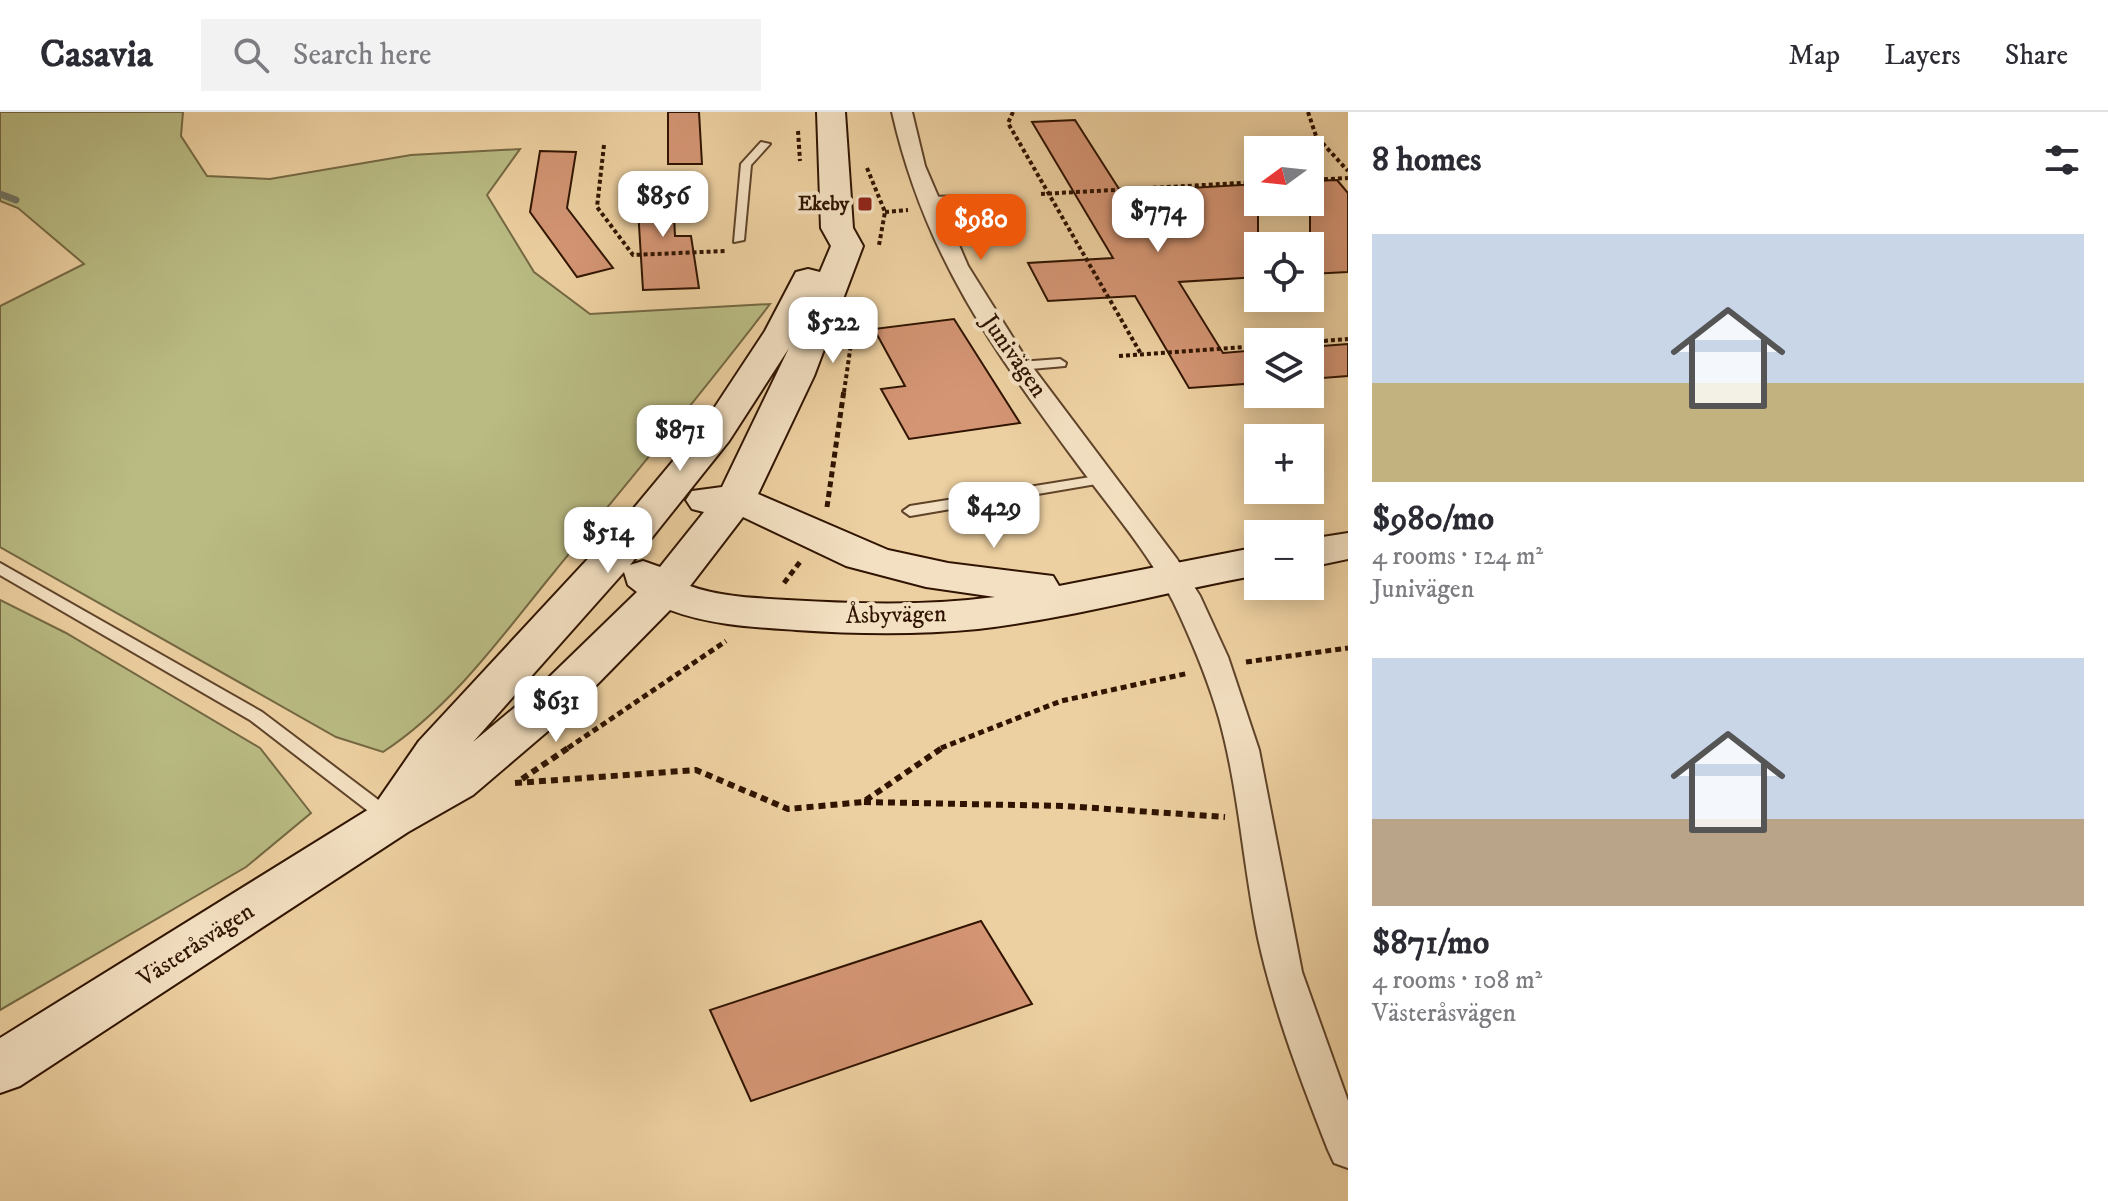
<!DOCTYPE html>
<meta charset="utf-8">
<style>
:root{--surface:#fff;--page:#f2f2f3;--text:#2b2b33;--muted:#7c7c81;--line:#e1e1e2;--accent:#ea580c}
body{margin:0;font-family:"IM FELL DW Pica",serif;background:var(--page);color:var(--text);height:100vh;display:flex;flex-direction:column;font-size:30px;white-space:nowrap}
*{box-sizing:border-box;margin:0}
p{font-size:26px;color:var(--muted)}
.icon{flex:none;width:44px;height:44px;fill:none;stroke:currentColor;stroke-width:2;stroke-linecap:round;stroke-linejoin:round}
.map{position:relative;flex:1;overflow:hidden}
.panel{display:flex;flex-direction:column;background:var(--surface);width:760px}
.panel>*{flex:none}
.needle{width:52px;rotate:255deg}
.buttons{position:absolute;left:1244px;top:24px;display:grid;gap:16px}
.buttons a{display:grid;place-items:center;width:80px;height:80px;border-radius:0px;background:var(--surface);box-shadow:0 4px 20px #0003;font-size:40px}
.price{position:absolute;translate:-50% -68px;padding:0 18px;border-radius:16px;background:#fff;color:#222;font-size:26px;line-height:52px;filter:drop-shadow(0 2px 4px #0008)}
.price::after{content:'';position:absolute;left:50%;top:48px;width:24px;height:18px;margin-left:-12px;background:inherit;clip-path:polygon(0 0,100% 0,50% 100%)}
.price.current{background:var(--accent);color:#fff}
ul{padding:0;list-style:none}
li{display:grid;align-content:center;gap:16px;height:424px;padding:0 24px}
li span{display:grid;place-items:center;height:248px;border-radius:0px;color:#555}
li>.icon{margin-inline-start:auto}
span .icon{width:144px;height:144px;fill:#fffc;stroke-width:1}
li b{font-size:34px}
h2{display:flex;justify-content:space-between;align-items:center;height:96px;padding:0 24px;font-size:34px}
header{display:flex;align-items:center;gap:48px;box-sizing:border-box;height:112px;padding:0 40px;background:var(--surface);border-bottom:2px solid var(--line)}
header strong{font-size:38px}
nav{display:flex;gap:44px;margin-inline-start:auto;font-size:28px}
.search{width:560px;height:72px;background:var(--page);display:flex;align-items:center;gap:20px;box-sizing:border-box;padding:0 28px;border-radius:0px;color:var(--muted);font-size:30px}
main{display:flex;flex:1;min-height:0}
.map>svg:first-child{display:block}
.green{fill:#b9bb83;stroke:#746842;stroke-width:2}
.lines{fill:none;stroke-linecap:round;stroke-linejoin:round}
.stream{stroke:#6f7565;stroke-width:7}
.building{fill:#d49574;stroke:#301401;stroke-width:2}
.lane-casing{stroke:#5f4329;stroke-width:4}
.street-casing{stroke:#5f4329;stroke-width:4}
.secondary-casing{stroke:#301401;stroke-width:4}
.path-far2{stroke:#301401;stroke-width:4;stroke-dasharray:4 3;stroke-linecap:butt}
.path-far1{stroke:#301401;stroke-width:5;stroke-dasharray:6 4;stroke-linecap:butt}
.path{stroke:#301401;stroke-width:6;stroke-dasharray:7 5;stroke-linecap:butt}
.lane{fill:#f3e0c2;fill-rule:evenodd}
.street{fill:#f3e0c2;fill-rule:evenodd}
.secondary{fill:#f3e0c2;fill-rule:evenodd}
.poi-dot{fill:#8f2418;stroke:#f3e0c2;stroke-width:3}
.labels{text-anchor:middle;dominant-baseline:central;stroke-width:8;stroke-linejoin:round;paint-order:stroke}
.far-poi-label{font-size:20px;font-weight:bold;fill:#301401;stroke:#f3e0c2;text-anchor:end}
.street-label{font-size:24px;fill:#301401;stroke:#f3e0c2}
</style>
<header>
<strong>Casavia</strong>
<div class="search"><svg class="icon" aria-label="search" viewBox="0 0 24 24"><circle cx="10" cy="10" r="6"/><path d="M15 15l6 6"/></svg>Search here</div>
<nav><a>Map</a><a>Layers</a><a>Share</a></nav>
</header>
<main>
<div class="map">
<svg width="1348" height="1089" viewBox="0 0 1348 1089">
<rect width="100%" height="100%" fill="#edd0a1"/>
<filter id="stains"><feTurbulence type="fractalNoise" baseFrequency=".0025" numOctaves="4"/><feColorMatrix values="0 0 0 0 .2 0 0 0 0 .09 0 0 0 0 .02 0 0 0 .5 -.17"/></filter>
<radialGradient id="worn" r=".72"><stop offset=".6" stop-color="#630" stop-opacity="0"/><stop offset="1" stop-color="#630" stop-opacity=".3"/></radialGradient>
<g class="green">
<path d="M0,0h183l-2,24 26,40 63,3 141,-24 109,-6 -33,46 47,77 56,42 180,-10c-69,91 -142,178 -215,267 -51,62 -103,136 -172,181l-47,-15 -336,-190v-241l84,-42 -66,-56 -18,-7z"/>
<path d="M0,488l66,33 194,115 51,65 -65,54 -246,143z"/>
</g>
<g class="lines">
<path class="stream" d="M0,82l16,6"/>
</g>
<g class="building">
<path d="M668,0h31l3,52h-34z"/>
<path d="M1075,8l46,72 137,-8v93l-79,5 44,71 35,-3v33l-69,5 -54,-92 -87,5 -20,-38 85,-5 -81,-136z"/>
<path d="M540,39l36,1 -9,56 46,60 -36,9 -47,-65z"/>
<path d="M672,64l3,60h16l8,52 -56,2 -7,-113z"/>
<path d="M1337,68l11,13v79l-38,2v-93z"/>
<path d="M954,207l66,104 -111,16 -28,-50 24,-3 -31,-57z"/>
<path d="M1348,232v32l-38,3v-32z"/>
<path d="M981,809l51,83 -281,97 -41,-91z"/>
</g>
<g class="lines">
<defs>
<g id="lane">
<path d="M761,30l9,2 -19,21 -7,75 -10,2 7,-78z"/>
<path d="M975,84l6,3 -2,2 -54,2 -6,-3 6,-3z"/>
<path d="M1060,247l6,4 -1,3 -46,4 -7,-4 7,-4z"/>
<path d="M1103,363l5,1 2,3 -2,3 -198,34 -7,-5 7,-5z"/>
<path d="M0,451l262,149 135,102 3,5 -3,5 -6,2 -6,-2 -135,-104 -250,-145z"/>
</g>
<path id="street" d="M892,0h20l13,54 43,100 57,91 152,202 23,37 28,61 31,93 43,222 46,129v67l-14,-5 -6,-13c-27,-69 -54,-139 -70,-212 -15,-73 -19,-148 -39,-220 -10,-35 -24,-69 -39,-102 -24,-55 -65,-101 -101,-150 -86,-117 -154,-209 -187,-354z"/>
<g id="secondary">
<path d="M817,0h28l8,116 10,18 -49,130 -56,118 130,56 60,13 105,13 6,10 199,-39v28c-93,17 -186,43 -280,54 -61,6 -122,5 -182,1 -43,-3 -86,-5 -126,-20l-101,103 -96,82 -65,37 -388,254 -20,7v-55l374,-232 45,-65 205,-221 79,-95 62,-94 31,-59 12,-3 12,3 11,-26 -10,-18zM789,236l-67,139 -30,4 -6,9 6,9 12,3 -44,55 -17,-6 -13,4 99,-124zM743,405l103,49 80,21 69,10c-69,9 -139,7 -208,3 -32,-2 -67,-3 -97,-14zM624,460l4,13 9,7 -100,97 -64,53z"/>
<path d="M1348,421v26l-38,8v-28z"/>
</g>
</defs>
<use href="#lane" class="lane-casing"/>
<use href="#street" class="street-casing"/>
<use href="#secondary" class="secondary-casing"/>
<g class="path-far2">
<path d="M1013,0l-5,11 133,231"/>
<path d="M1308,0l8,24 32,35"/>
<path d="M798,19l2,30"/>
<path d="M604,33l-7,62 36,48 92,-4"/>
<path d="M867,56l18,44 -6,33"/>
<path d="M1310,68l38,-2"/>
<path d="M1041,82l217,-12"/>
<path d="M885,100l23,-2"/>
<path d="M1310,230l38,-3"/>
<path d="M1119,244l139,-10"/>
<path d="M844,280l10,-69"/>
</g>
<g class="path-far1">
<path d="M827,395l17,-117"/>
<path d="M784,471l16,-21"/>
<path d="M1246,550l102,-14"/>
<path d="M568,636l158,-107"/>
<path d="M941,636l120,-47 128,-28"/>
</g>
<g class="path">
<path d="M522,667l49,-33"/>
<path d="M515,671l181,-13 92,39 75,-7 82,-56"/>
<path d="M864,690l201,4 160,11"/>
</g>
<use href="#lane" class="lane"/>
<use href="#street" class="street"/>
<use href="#secondary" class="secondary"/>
</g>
<rect class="poi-dot" x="857" y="84" width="16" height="16" rx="4"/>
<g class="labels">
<g class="far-poi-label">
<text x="849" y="92">Ekeby</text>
</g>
<g class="street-label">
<text transform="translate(1014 244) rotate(55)">Junivägen</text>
<text transform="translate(896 503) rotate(-1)">Åsbyvägen</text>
<text transform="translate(196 833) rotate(-33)">Västeråsvägen</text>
</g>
</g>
<rect width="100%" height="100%" filter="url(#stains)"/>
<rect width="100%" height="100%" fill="url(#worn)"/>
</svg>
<div class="buttons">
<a><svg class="needle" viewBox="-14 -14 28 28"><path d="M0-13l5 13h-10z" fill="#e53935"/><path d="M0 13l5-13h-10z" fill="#7c7c81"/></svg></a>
<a><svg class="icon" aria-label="locate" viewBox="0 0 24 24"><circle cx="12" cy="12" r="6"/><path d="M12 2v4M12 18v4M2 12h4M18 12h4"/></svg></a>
<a><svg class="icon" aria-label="layers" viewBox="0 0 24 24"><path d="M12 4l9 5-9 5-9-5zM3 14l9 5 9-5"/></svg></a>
<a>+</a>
<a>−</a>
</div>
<b class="price" style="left:663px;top:127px">$856</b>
<b class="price" style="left:1158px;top:142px">$774</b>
<b class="price current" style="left:981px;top:150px">$980</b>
<b class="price" style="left:833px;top:253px">$522</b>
<b class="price" style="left:680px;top:361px">$871</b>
<b class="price" style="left:994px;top:438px">$429</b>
<b class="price" style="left:608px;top:463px">$514</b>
<b class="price" style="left:556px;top:632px">$631</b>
</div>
<section class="panel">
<h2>8 homes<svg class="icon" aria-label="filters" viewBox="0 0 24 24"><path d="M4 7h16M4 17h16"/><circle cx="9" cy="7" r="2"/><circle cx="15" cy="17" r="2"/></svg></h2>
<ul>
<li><span style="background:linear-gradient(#c9d6e8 60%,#c2b280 0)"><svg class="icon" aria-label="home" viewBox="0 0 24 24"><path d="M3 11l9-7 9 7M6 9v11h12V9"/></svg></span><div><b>$980/mo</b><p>4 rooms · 124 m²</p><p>Junivägen</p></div></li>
<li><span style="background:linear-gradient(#c9d6e8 65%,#b9a48a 0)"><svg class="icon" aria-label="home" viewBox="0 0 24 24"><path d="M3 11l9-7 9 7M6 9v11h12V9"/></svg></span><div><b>$871/mo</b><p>4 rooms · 108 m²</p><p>Västeråsvägen</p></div></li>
</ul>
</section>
</main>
